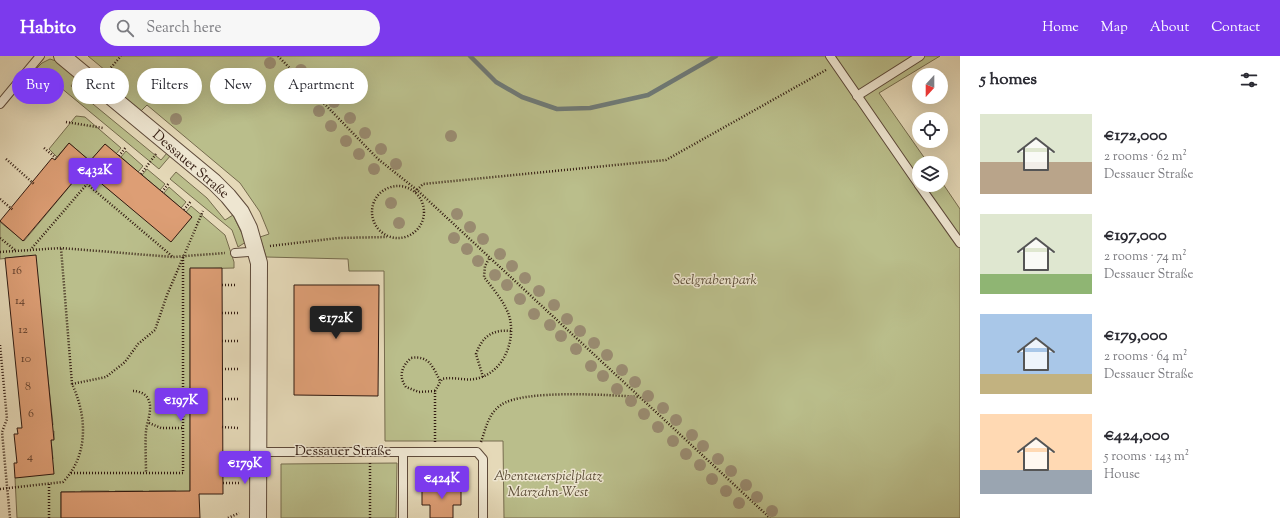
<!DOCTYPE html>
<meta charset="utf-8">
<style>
:root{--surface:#fff;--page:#f7f7f7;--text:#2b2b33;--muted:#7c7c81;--accent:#7c3aed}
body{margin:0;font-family:"Sorts Mill Goudy",serif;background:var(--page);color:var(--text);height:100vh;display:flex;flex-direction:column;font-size:15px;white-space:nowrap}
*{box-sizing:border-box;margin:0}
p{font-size:13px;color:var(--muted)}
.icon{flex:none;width:22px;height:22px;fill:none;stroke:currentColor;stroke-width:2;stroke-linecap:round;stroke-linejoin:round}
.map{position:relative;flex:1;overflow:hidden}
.panel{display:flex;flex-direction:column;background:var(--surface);width:320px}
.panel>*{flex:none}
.top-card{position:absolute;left:12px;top:12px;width:380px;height:36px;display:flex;gap:8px}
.needle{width:26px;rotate:201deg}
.tools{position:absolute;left:912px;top:12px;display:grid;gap:8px}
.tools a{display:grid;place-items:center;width:36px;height:36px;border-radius:50%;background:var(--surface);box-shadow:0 4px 16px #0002;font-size:20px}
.price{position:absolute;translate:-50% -34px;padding:0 9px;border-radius:4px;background:var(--accent);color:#fff;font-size:13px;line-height:26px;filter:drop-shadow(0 1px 2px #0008)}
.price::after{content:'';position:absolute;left:50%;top:24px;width:12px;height:9px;margin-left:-6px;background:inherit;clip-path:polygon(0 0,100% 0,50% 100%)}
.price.selected{background:#222;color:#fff}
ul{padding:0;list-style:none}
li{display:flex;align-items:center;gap:12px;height:100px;padding:0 20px}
li span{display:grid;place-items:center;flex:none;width:112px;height:80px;border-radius:0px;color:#555}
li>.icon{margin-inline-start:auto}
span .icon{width:48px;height:48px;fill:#fffc;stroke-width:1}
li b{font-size:17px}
h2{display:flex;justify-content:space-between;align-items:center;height:48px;padding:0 20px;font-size:17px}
.tag{padding:0 14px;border-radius:18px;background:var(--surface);box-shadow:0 4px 16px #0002;font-size:14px;line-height:36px}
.tag.selected{background:var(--accent);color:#fff}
header{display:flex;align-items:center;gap:24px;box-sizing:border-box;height:56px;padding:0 20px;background:var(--accent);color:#fff}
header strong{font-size:19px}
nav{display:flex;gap:22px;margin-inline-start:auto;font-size:14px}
.search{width:280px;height:36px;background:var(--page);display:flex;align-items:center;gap:10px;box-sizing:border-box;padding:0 14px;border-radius:22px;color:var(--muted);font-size:15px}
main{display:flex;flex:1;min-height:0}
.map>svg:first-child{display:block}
.green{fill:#babe8b;stroke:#766c4e}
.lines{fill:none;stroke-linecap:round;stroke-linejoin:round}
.stream{stroke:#6f7975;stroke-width:4.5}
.building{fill:#dd9e75;stroke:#311a10}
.lane-casing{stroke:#5e4a3a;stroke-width:10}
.street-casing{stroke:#5e4a3a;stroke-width:18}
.path{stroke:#311a10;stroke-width:2.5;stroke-dasharray:1 2;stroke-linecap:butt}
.lane{stroke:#eee6d1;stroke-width:8}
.street{stroke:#eee6d1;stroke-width:16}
.tree{fill:#998b70}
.labels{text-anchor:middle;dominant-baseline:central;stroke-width:3;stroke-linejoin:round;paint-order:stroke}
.number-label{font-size:12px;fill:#5c3b29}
.street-label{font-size:14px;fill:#311a10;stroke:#eee6d1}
.park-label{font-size:14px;font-style:italic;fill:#5a4b35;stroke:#eee6d1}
</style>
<header>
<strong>Habito</strong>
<div class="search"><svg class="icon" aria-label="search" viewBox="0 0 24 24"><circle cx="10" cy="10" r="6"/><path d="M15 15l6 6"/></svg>Search here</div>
<nav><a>Home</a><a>Map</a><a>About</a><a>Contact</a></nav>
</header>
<main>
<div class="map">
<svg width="960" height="462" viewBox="0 0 960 462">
<rect width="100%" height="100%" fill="#e5d9b8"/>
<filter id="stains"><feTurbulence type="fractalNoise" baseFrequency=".005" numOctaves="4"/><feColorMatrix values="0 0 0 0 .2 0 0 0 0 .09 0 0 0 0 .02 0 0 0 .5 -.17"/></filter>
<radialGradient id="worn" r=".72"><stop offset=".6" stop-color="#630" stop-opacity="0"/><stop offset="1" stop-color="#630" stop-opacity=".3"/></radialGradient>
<g class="green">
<path d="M88,0h852l-61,37 49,70h-9v22h22v-4l19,28v309h-456l-1,-77h-118l-1,-170h-35l-1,-12 -82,-2 -6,-20 9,-3 -9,-22 -20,-29 -93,-78 -7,7 -22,-19 5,-8z"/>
<path d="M50,3l9,3 18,16 -6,8 90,74 6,-7 4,2 -12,14 -122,-101 5,-5z"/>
<path d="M76,60l9,1 36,31 -5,6 -11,-10 -15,17 -21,-18 -12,14 -8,-8z"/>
<path d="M126,95l17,15 -5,6 -17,-15z"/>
<path d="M84,113l87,72 21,-24 -6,-5 5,-6 34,29 9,27v6l-44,1v225h-14v-3h-27l-1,3h-5v-3h-28v3h-6v-3h-28l-1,4h-5v-3h-14v26h-44l-2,-40 38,-19 -2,-19 3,-1v-8l-4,1v-7h3l-9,-84 -19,-85 -25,3v-37l24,19z"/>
<path d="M147,113l18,15 -5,6 -18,-15z"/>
<path d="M176,116l31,26 18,22 8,-5 13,27 -8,5 -6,-17 -62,-51z"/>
<path d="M169,131l17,15 -5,6 -17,-15z"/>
<path d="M397,407l-1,55h-115v-54z"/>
</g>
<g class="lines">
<path class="stream" d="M470,0l26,26 26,15 35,12 33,-1 58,-13 68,-39"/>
</g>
<g class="building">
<path d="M69,87l21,18 15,-17 87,73 -21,25 -87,-73 -61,72 -23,-20 52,-63 3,2z"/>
<path d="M36,199l18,185h-3l3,34 -39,4 -1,-15h3l-3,-29h4l-1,-6h5l-17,-170z"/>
<path d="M190,212h32l1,226h-24l1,24h-139v-26l129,-1z"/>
<path d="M294,229h85l-1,111 -84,-1z"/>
<path d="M422,430h39v19h-8v13h-23v-13h-8z"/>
</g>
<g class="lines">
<defs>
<g id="lane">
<path d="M830,0l89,129"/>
<path d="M857,40l63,-40"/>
<path d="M0,48l40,-48"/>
<path d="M919,129l41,58"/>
<path d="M235,197l13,-1 8,-3"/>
<path d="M259,396h218l6,7v59"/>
<path d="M403,396v66"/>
</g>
<path id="street" d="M62,0l152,126 14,14 13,16 8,16 10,35 -1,255"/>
</defs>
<use href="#lane" class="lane-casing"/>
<use href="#street" class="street-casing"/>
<g class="path">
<path d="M278,0l100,103 39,31 353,328"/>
<path d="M107,16l14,-16"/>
<path d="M66,66l37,6"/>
<path d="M44,92l12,10"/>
<path d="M119,100l7,-9"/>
<path d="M6,103l28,25"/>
<path d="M141,118l15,-20"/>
<circle cx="398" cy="156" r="26"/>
<path d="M162,136l7,-9"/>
<path d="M415,136l8,-8 243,-24 160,-90"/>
<path d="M0,143l13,11"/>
<path d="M184,154l7,-9"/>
<path d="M0,182l15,12"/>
<path d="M270,190l68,-8 49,-1"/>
<path d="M32,192l55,-64 86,73"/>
<path d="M0,196l61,-4 112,9 52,-4"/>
<path d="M222,229h15"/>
<path d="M222,257h16"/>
<path d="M222,285h16"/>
<path d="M0,289l7,74 -5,13 8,86"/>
<path d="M222,313h16"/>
<path d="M483,321l-7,-23c6,-17 16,-25 35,-23"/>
<path d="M72,328l34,-7 19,-15 13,-18 17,-14 12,-35 36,-84"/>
<path d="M133,335c5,0 11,2 14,6 7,10 0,24 -1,34 -1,14 0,28 0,42"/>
<path d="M435,335l-16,1 -13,-5c-8,-11 -4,-21 5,-29 18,-3 22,9 29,23"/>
<path d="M222,343h16"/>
<path d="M149,367l12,5h22"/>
<path d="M222,371l16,1"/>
<path d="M435,386v-51l7,-12c13,-3 24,3 37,-1 24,-7 36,-35 31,-59 -4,-16 -17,-30 -26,-42l1,-11 5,-9"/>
<path d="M481,386c5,-14 7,-28 20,-37 22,-16 110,-10 138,-8"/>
<path d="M223,399l16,1"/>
<path d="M71,417h112v-217"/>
<path d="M223,427h16"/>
<path d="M0,433l63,-7c26,-27 24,-66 9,-98l-11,-136"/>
<path d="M49,462v-34"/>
<path d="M228,462l11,-5"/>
<path d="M370,462v-55"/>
</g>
<use href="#lane" class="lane"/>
<use href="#street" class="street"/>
</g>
<g class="tree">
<circle cx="270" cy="7" r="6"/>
<circle cx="301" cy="14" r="6"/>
<circle cx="285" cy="23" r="6"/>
<circle cx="317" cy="30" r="6"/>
<circle cx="301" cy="40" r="6"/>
<circle cx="334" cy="46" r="6"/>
<circle cx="319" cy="55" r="6"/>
<circle cx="350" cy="62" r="6"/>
<circle cx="176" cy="63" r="6"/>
<circle cx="331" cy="70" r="6"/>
<circle cx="365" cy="77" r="6"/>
<circle cx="451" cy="80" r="6"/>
<circle cx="346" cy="85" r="6"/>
<circle cx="381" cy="93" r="6"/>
<circle cx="359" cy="98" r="6"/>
<circle cx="396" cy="108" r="6"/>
<circle cx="374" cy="113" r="6"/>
<circle cx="391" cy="147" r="6"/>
<circle cx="457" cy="158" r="6"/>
<circle cx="399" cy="167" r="6"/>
<circle cx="470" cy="171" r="6"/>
<circle cx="454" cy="182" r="6"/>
<circle cx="483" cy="183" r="6"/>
<circle cx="467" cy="193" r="6"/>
<circle cx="500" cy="198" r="6"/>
<circle cx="478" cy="205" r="6"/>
<circle cx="512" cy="210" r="6"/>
<circle cx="495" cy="219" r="6"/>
<circle cx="525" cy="222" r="6"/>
<circle cx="507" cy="229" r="6"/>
<circle cx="539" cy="235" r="6"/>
<circle cx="520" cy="243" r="6"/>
<circle cx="554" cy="249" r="6"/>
<circle cx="534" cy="258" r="6"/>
<circle cx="567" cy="263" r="6"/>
<circle cx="550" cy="269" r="6"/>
<circle cx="580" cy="275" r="6"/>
<circle cx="561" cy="280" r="6"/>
<circle cx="594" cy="287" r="6"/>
<circle cx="576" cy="293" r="6"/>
<circle cx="607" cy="299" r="6"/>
<circle cx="591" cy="310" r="6"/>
<circle cx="622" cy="314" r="6"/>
<circle cx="603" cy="320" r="6"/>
<circle cx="635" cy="326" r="6"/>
<circle cx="617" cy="333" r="6"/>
<circle cx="648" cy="340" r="6"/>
<circle cx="631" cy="345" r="6"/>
<circle cx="663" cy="352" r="6"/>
<circle cx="644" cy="358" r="6"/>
<circle cx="676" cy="364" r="6"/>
<circle cx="658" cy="371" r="6"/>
<circle cx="692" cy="379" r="6"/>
<circle cx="673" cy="385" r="6"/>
<circle cx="703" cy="390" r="6"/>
<circle cx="686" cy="398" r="6"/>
<circle cx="718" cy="403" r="6"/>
<circle cx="700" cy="409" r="6"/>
<circle cx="731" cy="415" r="6"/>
<circle cx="712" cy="423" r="6"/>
<circle cx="746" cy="429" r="6"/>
<circle cx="726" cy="435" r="6"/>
<circle cx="757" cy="441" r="6"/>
<circle cx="739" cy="447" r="6"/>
<circle cx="772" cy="455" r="6"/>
</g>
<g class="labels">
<g class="number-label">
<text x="17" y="215">16</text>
<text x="20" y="245">14</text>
<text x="23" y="274">12</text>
<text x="26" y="303">10</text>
<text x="28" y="331">8</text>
<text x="31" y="358">6</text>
<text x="30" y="401">4</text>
</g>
<g class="street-label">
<text transform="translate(190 109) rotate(41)">Dessauer Straße</text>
<text x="343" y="396">Dessauer Straße</text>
</g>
<g class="park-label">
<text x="715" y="225">Seelgrabenpark</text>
<text x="548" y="421">Abenteuerspielplatz<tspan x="548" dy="16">Marzahn-West</tspan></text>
</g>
</g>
<rect width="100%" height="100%" filter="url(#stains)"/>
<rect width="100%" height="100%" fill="url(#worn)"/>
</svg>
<div class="tools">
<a><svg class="needle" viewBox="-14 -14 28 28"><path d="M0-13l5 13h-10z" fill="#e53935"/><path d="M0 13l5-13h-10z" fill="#7c7c81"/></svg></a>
<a><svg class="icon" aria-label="locate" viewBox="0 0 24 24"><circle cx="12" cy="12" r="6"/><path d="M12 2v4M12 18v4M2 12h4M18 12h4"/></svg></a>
<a><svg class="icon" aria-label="layers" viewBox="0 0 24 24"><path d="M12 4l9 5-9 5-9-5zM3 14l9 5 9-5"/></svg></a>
</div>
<b class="price" style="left:95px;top:136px">€432K</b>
<b class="price selected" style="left:336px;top:284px">€172K</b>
<b class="price" style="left:181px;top:366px">€197K</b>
<b class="price" style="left:245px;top:429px">€179K</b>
<b class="price" style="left:442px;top:444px">€424K</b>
<div class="top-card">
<a class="tag selected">Buy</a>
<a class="tag">Rent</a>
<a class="tag">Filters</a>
<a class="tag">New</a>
<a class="tag">Apartment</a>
</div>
</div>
<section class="panel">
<h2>5 homes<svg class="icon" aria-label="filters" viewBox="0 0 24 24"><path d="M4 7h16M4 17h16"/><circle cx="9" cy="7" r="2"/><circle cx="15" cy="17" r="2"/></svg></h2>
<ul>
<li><span style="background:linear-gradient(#dfe7d0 60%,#b9a48a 0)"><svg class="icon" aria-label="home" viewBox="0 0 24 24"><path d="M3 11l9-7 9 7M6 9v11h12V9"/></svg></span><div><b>€172,000</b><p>2 rooms · 62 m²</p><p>Dessauer Straße</p></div></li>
<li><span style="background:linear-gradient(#dfe7d0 75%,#8fb573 0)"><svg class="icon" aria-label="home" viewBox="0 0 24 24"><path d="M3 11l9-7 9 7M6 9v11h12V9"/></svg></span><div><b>€197,000</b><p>2 rooms · 74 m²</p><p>Dessauer Straße</p></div></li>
<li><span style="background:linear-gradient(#a9c7e8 75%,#c2b280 0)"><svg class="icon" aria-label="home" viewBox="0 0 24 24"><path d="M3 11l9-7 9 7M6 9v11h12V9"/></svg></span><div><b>€179,000</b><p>2 rooms · 64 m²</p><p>Dessauer Straße</p></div></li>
<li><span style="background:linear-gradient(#ffd9b3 70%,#9aa5b1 0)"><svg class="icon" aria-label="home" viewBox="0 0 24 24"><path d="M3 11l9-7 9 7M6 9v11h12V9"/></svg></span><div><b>€424,000</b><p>5 rooms · 143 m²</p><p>House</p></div></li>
</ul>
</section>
</main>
